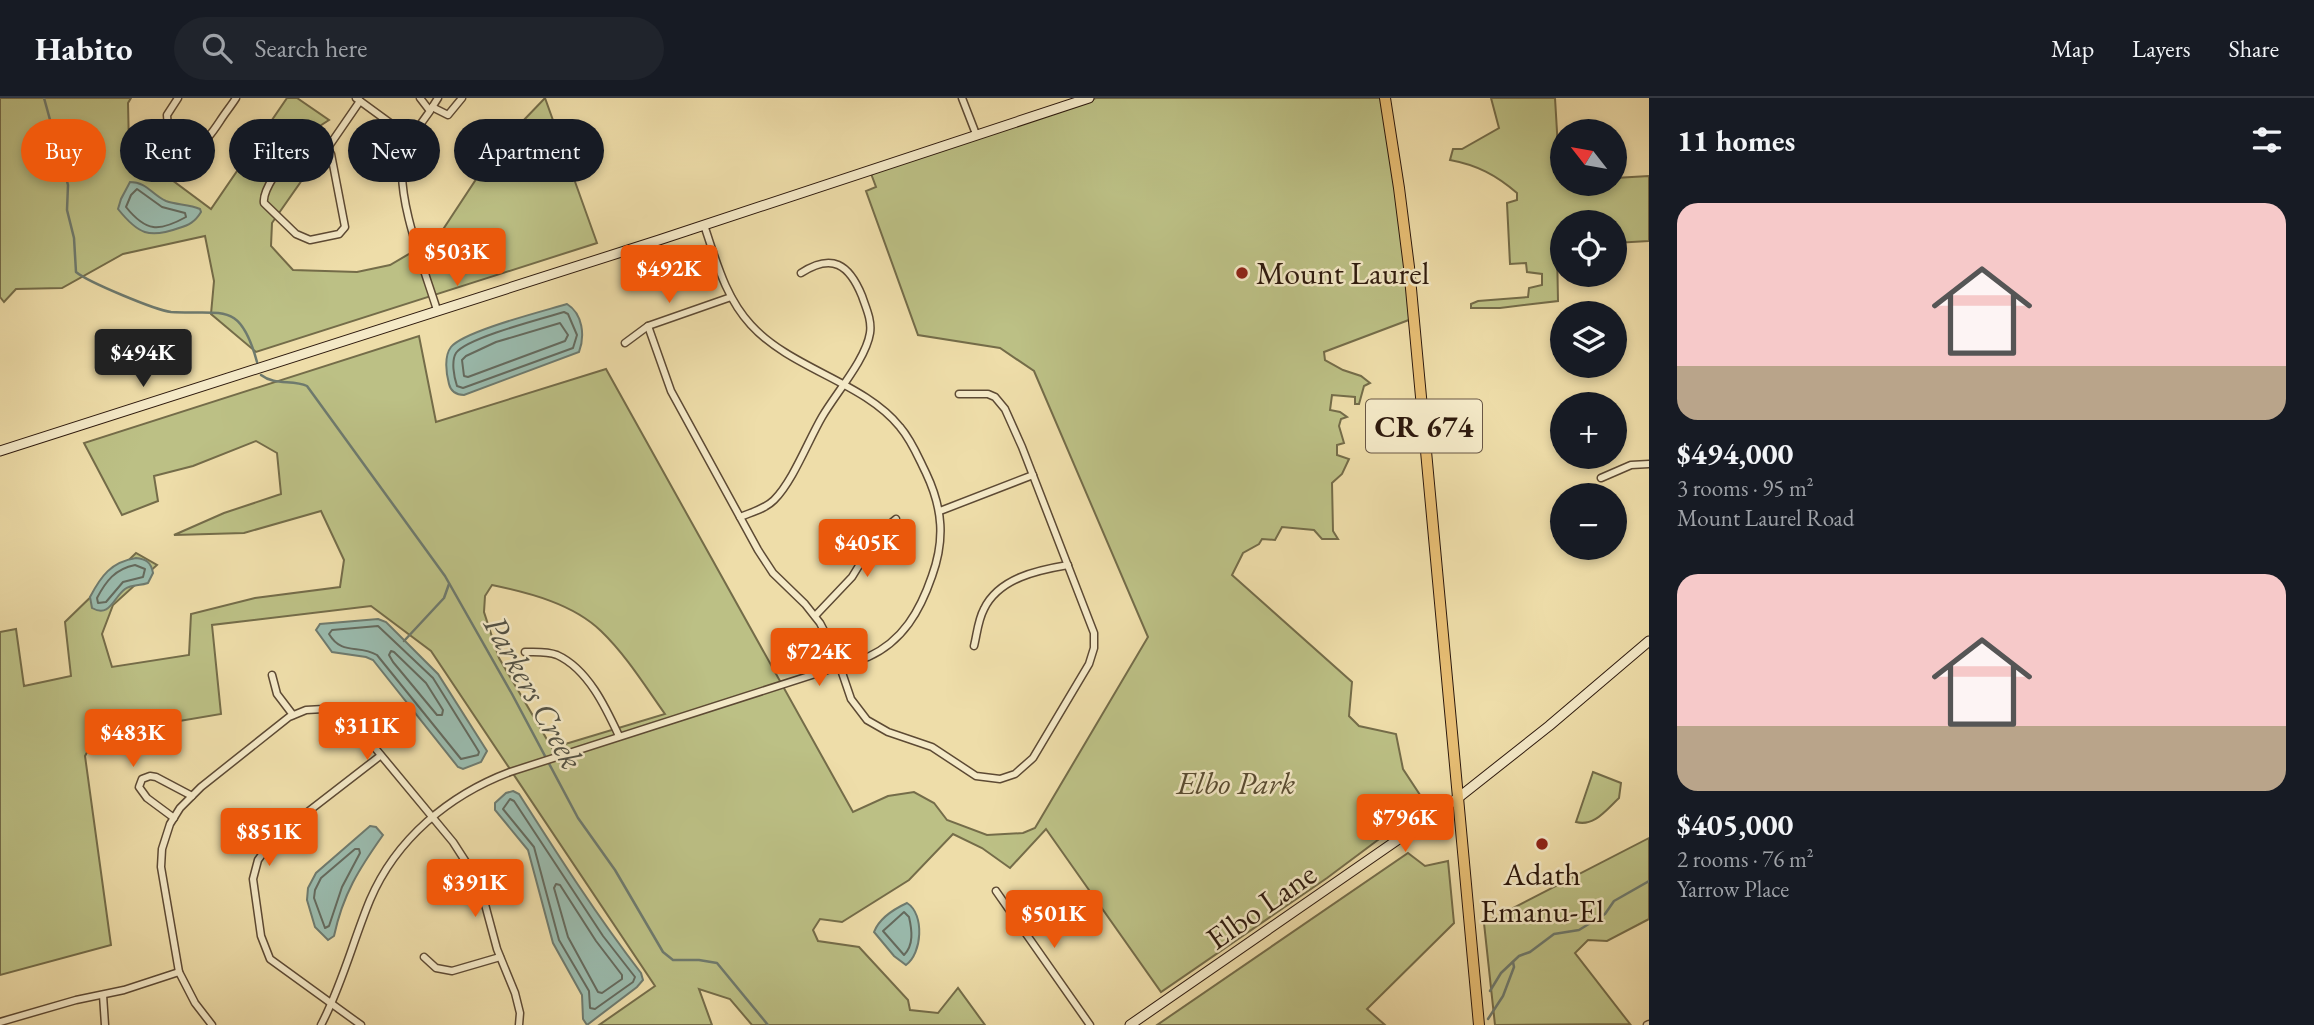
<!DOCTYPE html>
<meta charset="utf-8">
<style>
:root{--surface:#171b24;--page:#20242c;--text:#f1f3f6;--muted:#9ea1a6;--line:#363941;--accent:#ea580c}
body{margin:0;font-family:"EB Garamond",serif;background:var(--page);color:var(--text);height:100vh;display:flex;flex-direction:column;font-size:26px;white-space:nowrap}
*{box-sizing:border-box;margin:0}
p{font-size:23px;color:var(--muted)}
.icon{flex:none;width:38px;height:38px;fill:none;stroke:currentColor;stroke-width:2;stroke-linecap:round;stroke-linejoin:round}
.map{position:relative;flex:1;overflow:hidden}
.side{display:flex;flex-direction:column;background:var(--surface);width:665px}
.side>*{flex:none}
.top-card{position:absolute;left:21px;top:21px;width:665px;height:63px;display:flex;gap:14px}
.needle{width:46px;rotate:301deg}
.buttons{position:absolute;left:1550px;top:21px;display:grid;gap:14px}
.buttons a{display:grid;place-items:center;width:77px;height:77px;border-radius:50%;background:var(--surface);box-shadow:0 4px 10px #0003;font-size:35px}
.price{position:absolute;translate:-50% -60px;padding:0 16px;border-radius:7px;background:var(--accent);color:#fff;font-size:23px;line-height:46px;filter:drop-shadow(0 2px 4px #0008)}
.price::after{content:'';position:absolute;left:50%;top:42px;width:21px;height:16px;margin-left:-10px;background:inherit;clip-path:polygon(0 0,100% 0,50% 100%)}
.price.current{background:#222;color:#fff}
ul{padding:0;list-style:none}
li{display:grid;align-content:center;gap:14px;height:371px;padding:0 28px}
li span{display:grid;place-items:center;height:217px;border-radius:21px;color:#555}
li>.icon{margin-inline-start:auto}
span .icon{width:126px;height:126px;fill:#fffc;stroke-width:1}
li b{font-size:30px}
h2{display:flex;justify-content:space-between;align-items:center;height:84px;padding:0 28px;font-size:30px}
.chip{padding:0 24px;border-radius:32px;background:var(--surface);box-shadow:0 4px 10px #0003;font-size:24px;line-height:63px}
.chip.current{background:var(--accent);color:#fff}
header{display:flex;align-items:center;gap:42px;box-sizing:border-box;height:98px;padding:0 35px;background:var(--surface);border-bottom:2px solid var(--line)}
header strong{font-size:33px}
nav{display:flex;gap:38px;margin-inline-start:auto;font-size:24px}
.search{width:490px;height:63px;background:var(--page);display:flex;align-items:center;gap:18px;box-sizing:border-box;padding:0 24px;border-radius:38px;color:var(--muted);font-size:26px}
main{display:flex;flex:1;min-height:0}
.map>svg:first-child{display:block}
.green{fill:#bcc085;stroke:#746c49;stroke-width:2;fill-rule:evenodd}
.water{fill:#9abbae;stroke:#6e7a6e;stroke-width:2}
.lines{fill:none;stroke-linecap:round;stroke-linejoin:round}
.shore{stroke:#646a5e;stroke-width:2}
.stream{stroke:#6e7a6e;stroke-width:2.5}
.street-casing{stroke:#5d4a34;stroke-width:9}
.secondary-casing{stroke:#2d190d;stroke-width:11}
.primary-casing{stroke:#2d190d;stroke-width:12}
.street{stroke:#f4e9c7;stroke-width:6}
.secondary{stroke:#f4e9c7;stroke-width:9}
.primary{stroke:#e7be74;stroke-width:10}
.poi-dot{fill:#8f2418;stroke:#f4e9c7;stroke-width:2.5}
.labels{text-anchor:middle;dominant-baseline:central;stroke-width:5;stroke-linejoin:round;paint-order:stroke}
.shield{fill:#f4e9c7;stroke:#695745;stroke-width:2}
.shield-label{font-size:30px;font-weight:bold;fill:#2d190d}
.poi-label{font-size:32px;fill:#2d190d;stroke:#f4e9c7;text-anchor:start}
.park-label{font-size:32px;font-style:italic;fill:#584b31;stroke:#f4e9c7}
.street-label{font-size:32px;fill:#2d190d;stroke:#f4e9c7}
.water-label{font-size:33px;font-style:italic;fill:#535245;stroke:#f4e9c7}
</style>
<header>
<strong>Habito</strong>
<div class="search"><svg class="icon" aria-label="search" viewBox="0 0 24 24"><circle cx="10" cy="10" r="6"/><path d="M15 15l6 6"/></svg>Search here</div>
<nav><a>Map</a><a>Layers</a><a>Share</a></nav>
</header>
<main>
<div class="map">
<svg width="1649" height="927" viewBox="0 0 1649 927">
<rect width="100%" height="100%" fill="#eedda9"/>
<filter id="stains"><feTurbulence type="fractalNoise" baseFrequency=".00286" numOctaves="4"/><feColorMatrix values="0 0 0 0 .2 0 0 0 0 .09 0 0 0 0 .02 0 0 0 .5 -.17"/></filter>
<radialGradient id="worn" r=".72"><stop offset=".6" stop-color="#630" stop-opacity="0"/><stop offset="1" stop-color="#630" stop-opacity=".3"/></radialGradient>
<g class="green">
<path d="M0,0h131l-3,5 1,45 82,61 76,-111h10l32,22 -37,24 10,36 -30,43 -1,23 22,24 64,2 33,-7 48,-28 58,-88 49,-51 52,145 -341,109 -45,-38 3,-33 -9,-45 -82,18 -61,34 -46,1 -12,13 -4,-5z"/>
<path d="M1096,0h288l30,220 -90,34 1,8 18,10 18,6 9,7 -6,3 -5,18h-4v-7l-23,-2 -2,15 10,2 7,5 -6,2 -2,7 5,17 -7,2v10l12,4 -7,15 -10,9 1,48 5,8h-16l-8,-9 -32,-3 -7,13 -13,-1 -3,5 -16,9 -11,22 120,107 -3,34 10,10 37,8 7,35 23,35 -99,74 -166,114 -115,-163 -36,39 -28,-20 -29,-14 -44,46 -67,42 -22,-3 -7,11 5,11 41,6 49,53 2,10 28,3 20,-25 27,37h-233l-22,-26 -31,-10 13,36h-113l56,-39 -224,-335 -60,-45 -159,19 9,89 -124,21 -12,21 26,189 -111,30v-343l16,-3 8,57 47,-10 -6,-54 71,-69 21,12 -44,40 -11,29 10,33 77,-12 2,-41 64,-16 85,-11 4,-27 -23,-49 -77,22 -70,2 50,-22 57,-19 -4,-41 -21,-12 -63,25 -39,10 4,25 -36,14 -38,-72 335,-107 17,86 170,-53 247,443 35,-16 26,-4 20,11 13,17 40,15 36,-2 12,-5 113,-191 -114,-266 -34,-23 -82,-13 -52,-144 10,-4 -6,-16zM492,487c38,8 81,19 109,46 25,24 44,55 64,83l-113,34 -53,-90 -15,-46 1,-16z"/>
<path d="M1491,0h64l5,84 55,2v-6l34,-2v65l-34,2v-21h-52v25l-6,1 1,53 -58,7h-29v-4l7,-3 50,-4 1,-9 13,-3v-11l-15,-2 -1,-9 -16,1 -3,-61 10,-3v-7c-21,-18 -40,-28 -67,-33l3,-11h9l37,-21z"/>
<path d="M1593,674l28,11 -2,15c-13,12 -25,29 -43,24z"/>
<path d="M1649,740v81l-42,22 -19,-1 -13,13 55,71 -135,1 -11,-102z"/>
<path d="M1408,755l17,13 23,-5 6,62 -87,86 18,16h-228z"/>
</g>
<g class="water">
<path d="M130,84c17,0 22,13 36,19 11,4 23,3 34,8l1,3c-6,10 -12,13 -22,16 -30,11 -41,6 -61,-19l3,-10z"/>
<path d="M567,206c16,10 18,32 12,48l-115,43c-8,0 -13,-3 -15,-11 -3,-11 -5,-28 2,-37 13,-16 93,-36 116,-43z"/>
<path d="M136,460c10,1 15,4 17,15l-5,10c-8,3 -16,1 -23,6 -12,9 -15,29 -33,19l-2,-11c11,-21 21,-35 46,-39z"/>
<path d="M378,521l8,3 52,52 49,77 -6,11 -18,7 -5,-2 -85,-107 -7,-3 -34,-5 -16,-22 4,-6z"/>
<path d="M513,693l6,3c39,61 78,122 122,179l2,7 -6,7 -50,38 -4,-6 -1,-24 -29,-52 -25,-93 -33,-40v-7l11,-10z"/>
<path d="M370,728l6,1 7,8c-24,34 -40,59 -49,101l-6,4 -13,-13 -8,-27 1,-12 8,-15z"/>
<path d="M907,805c18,11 15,51 -1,62l-12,-9 -20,-24c5,-13 20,-23 33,-29z"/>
</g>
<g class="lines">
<g class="shore">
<path d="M137,91l25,18 23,6 1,4c-27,15 -40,15 -60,-10l5,-12z"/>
<path d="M564,214l4,2 9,21 -4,13 -110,40 -6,-2c-3,-9 -6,-25 -1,-33 10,-15 88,-35 108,-41z"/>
<path d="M560,225l8,12 -3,6 -97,36 -4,-1 -2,-16 4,-4 30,-14z"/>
<path d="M135,467l10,4 -2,8 -20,5 -17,20 -8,1 -1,-5c9,-17 18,-29 38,-33z"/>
<path d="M378,528l55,52 43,69 3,5 -1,3 -17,4 -84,-104c-18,-11 -35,1 -48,-21l3,-4z"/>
<path d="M391,553l3,1 32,31 17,27 -1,5h-5l-44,-53 -4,-7z"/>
<path d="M510,701l4,2 89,135 32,41 -2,5 -38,27 -5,-1 -1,-17 -30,-51 -25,-93 -31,-38z"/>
<path d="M355,751h4l1,4 -18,34 -13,39 -4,2 -11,-30 1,-8 6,-12z"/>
<path d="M556,786l4,1 36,56 26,34v4l-20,14 -4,-1 -30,-55 -14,-49z"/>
<path d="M904,814l5,5c3,13 5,28 -5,38l-21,-24z"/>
</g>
<g class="stream">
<path d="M44,0l24,87 -1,25 7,28 2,34c12,10 79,38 95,40 52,3 69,-12 86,50"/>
<path d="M261,277c14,11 32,4 46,11l138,190 67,118 66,124 37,52 48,82 10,8h26l18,3 51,62"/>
<path d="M404,543l40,-43 5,-14"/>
<path d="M1490,893l11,-18 18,-17 11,-4 24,-18 25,-4 26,-16 9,-13 35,-20"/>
<path d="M1488,921l15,-23 11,-29 -1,-5"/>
</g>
<defs>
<g id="street">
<path d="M178,0l-11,17 1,13c23,31 35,19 52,-7 5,-8 11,-15 16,-23"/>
<path d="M356,0l56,41"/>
<path d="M420,0l10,13c-10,14 -22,29 -26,47 -10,35 22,116 33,152"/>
<path d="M962,0l14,36"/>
<path d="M432,9l16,8 14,-17"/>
<path d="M431,11l7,-11"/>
<path d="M327,51l4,5 14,73 -6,7 -29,6 -14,-6 -32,-31c-2,-12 18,-42 29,-48 9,-6 24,-5 34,-6l33,-48"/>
<path d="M648,228l23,65 87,159 15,23 32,31 15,19 15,29 16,47 16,21 21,12 44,15 44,29 24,3 15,-5 18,-16 56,-94 5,-16v-15l-72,-186 -17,-38 -10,-12 -7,-3h-29"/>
<path d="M625,245l23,-17 83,-29"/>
<path d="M1601,380l30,-13 18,-1"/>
<path d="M940,413l93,-36"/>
<path d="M740,419c12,-5 25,-8 34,-17 19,-19 34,-59 48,-83 14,-24 44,-58 48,-84 2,-13 -4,-25 -8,-37 -13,-32 -30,-43 -61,-23"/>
<path d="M815,518l37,-39 27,-44 17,-14"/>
<path d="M974,548c3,-12 4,-26 10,-37 15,-31 54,-39 84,-44"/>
<path d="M525,554c10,0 22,-1 32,3 31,14 49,53 62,81"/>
<path d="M272,577l5,19 16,21"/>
<path d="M174,720l-27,-20 -8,-11 3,-8 8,-3 6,1 36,19"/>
<path d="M996,793l94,134"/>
<path d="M424,859l12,11 16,3 48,-14"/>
<path d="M103,897l2,30"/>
<path d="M0,924l76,-22 48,-10 55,-18"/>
<path d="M212,927l-17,-22 -16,-31 -18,-105 1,-18 8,-25 10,-16 21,-21 88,-70 17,-7 18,-1 18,5 14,11 97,117 20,31 10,24 14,52 18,44 5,20 -1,12"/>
<path d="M321,927c21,-40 32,-84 49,-125 26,-61 79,-105 140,-128l358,-115c35,-16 52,-46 64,-81 13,-36 11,-67 -6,-103 -8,-16 -14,-32 -26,-46 -36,-45 -109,-58 -149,-102 -26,-28 -35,-65 -47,-100"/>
<path d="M361,927l-91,-66 -9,-23 -8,-57 5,-19 16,-22 106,-82"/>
<path d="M1647,927l2,-1"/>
</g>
<g id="secondary">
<path d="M0,353l659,-211 430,-142"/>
<path d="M1130,927l328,-227 91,-72 100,-85"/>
</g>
<path id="primary" d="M1385,0l14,90 10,79 70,758"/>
</defs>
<use href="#street" class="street-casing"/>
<use href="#secondary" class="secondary-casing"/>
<use href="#primary" class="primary-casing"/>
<use href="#street" class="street"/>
<use href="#secondary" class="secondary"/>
<use href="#primary" class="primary"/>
</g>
<g class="poi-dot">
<circle cx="1242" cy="175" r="7"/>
<circle cx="1542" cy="746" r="7"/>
</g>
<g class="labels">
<rect class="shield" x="1366" y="301.5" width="116" height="53" rx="5"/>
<g class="shield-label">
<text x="1424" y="328">CR 674</text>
</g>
<g class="poi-label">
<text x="1256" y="175">Mount Laurel</text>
<text x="1542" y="776" text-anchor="middle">Adath<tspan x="1542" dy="37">Emanu-El</tspan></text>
</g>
<g class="park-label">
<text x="1236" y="685">Elbo Park</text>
</g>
<g class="street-label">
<text transform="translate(1261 808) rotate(-35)">Elbo Lane</text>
</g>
<g class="water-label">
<text transform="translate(534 594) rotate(61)">Parkers Creek</text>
</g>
</g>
<rect width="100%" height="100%" filter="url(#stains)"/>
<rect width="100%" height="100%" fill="url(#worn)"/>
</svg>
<div class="buttons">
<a><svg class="needle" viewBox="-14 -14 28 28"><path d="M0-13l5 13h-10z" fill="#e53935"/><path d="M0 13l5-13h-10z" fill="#9ea1a6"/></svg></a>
<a><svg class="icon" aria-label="locate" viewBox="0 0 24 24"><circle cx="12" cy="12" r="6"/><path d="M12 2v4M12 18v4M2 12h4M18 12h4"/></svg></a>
<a><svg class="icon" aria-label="layers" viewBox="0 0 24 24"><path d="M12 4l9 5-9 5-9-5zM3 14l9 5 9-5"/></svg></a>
<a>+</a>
<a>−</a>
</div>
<b class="price" style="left:457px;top:190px">$503K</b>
<b class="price" style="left:669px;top:207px">$492K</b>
<b class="price current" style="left:143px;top:291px">$494K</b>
<b class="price" style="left:867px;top:481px">$405K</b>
<b class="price" style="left:819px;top:590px">$724K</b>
<b class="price" style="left:367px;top:664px">$311K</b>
<b class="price" style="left:133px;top:671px">$483K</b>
<b class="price" style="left:1405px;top:756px">$796K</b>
<b class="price" style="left:269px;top:770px">$851K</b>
<b class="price" style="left:475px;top:821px">$391K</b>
<b class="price" style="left:1054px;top:852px">$501K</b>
<div class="top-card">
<a class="chip current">Buy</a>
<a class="chip">Rent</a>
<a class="chip">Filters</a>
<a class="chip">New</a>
<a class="chip">Apartment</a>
</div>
</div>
<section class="side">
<h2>11 homes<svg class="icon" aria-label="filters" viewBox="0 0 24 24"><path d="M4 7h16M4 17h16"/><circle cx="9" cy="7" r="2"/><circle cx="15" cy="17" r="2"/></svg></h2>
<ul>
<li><span style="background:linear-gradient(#f6c9c9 75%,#b9a48a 0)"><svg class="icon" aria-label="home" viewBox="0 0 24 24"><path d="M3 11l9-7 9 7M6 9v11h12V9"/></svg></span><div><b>$494,000</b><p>3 rooms · 95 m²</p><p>Mount Laurel Road</p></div></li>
<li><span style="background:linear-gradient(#f6c9c9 70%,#b9a48a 0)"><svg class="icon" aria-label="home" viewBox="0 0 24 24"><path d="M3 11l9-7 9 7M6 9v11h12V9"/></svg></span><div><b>$405,000</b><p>2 rooms · 76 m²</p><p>Yarrow Place</p></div></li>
</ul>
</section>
</main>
